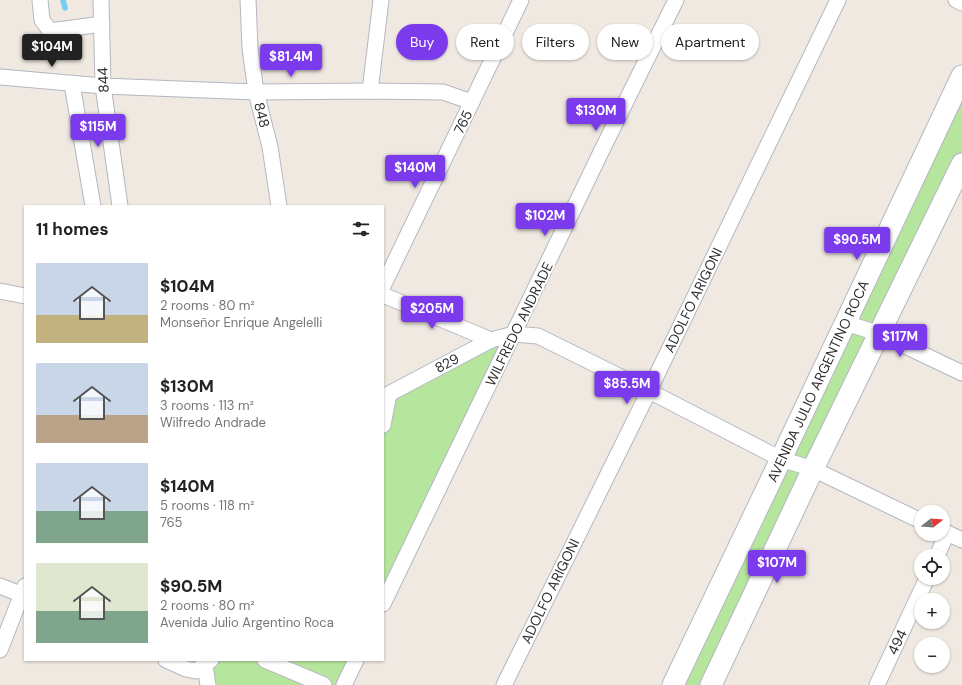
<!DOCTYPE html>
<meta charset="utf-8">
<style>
:root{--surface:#fff;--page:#f2f2f2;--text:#222;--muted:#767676;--accent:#7c3aed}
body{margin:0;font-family:"DM Sans",sans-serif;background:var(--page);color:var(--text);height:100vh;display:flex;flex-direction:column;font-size:15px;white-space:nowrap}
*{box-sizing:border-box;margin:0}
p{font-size:13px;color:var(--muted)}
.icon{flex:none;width:22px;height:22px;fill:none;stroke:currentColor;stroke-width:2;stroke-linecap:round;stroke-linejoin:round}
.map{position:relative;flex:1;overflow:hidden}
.side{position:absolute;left:24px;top:205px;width:360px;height:456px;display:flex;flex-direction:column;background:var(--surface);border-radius:0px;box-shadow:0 1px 3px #0004}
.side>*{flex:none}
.banner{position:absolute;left:396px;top:24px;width:380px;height:36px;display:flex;gap:8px}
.needle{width:26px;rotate:73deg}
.controls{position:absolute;left:914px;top:505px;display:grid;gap:8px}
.controls a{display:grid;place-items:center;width:36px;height:36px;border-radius:50%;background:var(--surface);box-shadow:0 1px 3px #0004;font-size:20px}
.price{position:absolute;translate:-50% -34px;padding:0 9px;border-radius:4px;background:var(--accent);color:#fff;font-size:13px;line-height:26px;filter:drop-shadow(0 1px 2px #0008)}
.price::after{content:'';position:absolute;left:50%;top:24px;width:12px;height:9px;margin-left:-6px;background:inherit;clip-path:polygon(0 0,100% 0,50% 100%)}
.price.selected{background:#222;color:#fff}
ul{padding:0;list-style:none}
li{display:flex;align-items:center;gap:12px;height:100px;padding:0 12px}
li span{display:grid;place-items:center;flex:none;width:112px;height:80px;border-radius:0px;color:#555}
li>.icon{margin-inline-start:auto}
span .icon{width:48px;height:48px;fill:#fffc;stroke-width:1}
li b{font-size:17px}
h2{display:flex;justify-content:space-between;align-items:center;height:48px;padding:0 12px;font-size:17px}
.chip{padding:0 14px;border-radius:18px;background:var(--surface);box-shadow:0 1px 3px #0004;font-size:14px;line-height:36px}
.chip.selected{background:var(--accent);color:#fff}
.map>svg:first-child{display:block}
.green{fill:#b6e59e}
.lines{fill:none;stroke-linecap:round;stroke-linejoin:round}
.stream{stroke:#75cff0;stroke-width:5.5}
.street-casing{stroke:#b4b7c1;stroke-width:17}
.secondary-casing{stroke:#b4b7c1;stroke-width:23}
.street{stroke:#fff;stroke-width:15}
.secondary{stroke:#fff;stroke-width:21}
.labels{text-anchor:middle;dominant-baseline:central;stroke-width:4;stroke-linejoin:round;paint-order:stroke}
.street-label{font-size:14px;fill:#2e2e2e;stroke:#fff}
</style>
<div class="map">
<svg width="962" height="685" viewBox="0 0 962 685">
<rect width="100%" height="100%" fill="#efe9e1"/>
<g class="green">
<path d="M962,76v88l-251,521h-38z"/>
<path d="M514,334l-131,270v-179l6,-31z"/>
<path d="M204,660h152l-12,25h-136z"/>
</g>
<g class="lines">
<path class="stream" d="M63,0l2,8"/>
<defs>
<g id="street">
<path d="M40,0l2,20 8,11 52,-7"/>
<path d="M101,0l2,86 17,120"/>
<path d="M248,0l2,48 6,44 14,55 9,59"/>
<path d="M956,0l6,3"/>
<path d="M0,77l103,9 153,6 114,-1 73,1 29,10"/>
<path d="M72,84l21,122"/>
<path d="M370,91l11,-91"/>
<path d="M383,286l138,-286"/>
<path d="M0,291l25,5"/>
<path d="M383,295l108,45"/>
<path d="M846,323l34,11 82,39"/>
<path d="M383,397l108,-57 23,-6 24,2 111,55 132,68 32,10 108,52"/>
<path d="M383,425l6,-31"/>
<path d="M943,531l19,9"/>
<path d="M937,556l10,-23"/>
<path d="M0,586l25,10"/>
<path d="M383,604l218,-452 75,-152"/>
<path d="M0,650l25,-64"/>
<path d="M166,660l20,9 10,2 15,-11"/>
<path d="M204,660l4,25"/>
<path d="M265,660l59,25"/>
<path d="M344,685l12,-25"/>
<path d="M504,685l145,-294 189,-391"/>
<path d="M877,685l50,-107"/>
</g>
<g id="secondary">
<path d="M673,685l108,-226 181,-383"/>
<path d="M711,685l102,-216 149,-305"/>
</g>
</defs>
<use href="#street" class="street-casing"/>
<use href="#secondary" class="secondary-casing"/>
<use href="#street" class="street"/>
<use href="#secondary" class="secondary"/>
</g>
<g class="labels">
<g class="street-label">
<text transform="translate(103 80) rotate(-93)">844</text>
<text transform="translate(262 115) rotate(76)">848</text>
<text transform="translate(463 122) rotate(-64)">765</text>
<text transform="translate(693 300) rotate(-64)">ADOLFO ARIGONI</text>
<text transform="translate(519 324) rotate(-64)">WILFREDO ANDRADE</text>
<text transform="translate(447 363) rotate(-28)">829</text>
<text transform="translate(818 381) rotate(-65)">AVENIDA JULIO ARGENTINO ROCA</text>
<text transform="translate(550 591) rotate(-64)">ADOLFO ARIGONI</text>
<text transform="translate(897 642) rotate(-65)">494</text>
</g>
</g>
</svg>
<div class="controls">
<a><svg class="needle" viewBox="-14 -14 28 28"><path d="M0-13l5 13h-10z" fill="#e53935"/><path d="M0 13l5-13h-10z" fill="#767676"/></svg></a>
<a><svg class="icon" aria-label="locate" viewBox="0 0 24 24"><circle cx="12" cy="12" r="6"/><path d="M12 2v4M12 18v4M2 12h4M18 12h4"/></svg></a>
<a>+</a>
<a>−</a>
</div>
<b class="price selected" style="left:52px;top:68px">$104M</b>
<b class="price" style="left:291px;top:78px">$81.4M</b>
<b class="price" style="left:596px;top:132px">$130M</b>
<b class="price" style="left:98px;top:148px">$115M</b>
<b class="price" style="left:415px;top:189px">$140M</b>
<b class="price" style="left:545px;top:237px">$102M</b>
<b class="price" style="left:857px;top:261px">$90.5M</b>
<b class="price" style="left:432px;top:330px">$205M</b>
<b class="price" style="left:900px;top:358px">$117M</b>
<b class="price" style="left:627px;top:405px">$85.5M</b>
<b class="price" style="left:777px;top:584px">$107M</b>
<div class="banner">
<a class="chip selected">Buy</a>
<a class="chip">Rent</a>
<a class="chip">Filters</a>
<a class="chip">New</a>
<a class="chip">Apartment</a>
</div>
<section class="side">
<h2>11 homes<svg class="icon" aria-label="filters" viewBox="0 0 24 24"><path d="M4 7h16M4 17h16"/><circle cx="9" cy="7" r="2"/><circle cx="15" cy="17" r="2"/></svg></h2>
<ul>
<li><span style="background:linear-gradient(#c9d6e8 65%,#c2b280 0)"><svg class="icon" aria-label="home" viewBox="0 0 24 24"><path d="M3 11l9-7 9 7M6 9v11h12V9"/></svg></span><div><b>$104M</b><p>2 rooms · 80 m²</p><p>Monseñor Enrique Angelelli</p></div></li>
<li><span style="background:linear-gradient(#c9d6e8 65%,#b9a48a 0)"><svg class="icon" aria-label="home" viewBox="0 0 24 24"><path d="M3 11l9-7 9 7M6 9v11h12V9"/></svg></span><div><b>$130M</b><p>3 rooms · 113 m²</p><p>Wilfredo Andrade</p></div></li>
<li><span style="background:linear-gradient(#c9d6e8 60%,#7fa58c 0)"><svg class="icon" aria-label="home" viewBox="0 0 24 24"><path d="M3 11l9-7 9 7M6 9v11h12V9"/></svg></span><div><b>$140M</b><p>5 rooms · 118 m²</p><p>765</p></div></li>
<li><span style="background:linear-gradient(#dfe7d0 60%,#7fa58c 0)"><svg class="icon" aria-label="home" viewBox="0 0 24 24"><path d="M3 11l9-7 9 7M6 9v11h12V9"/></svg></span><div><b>$90.5M</b><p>2 rooms · 80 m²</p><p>Avenida Julio Argentino Roca</p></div></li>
</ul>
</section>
</div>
